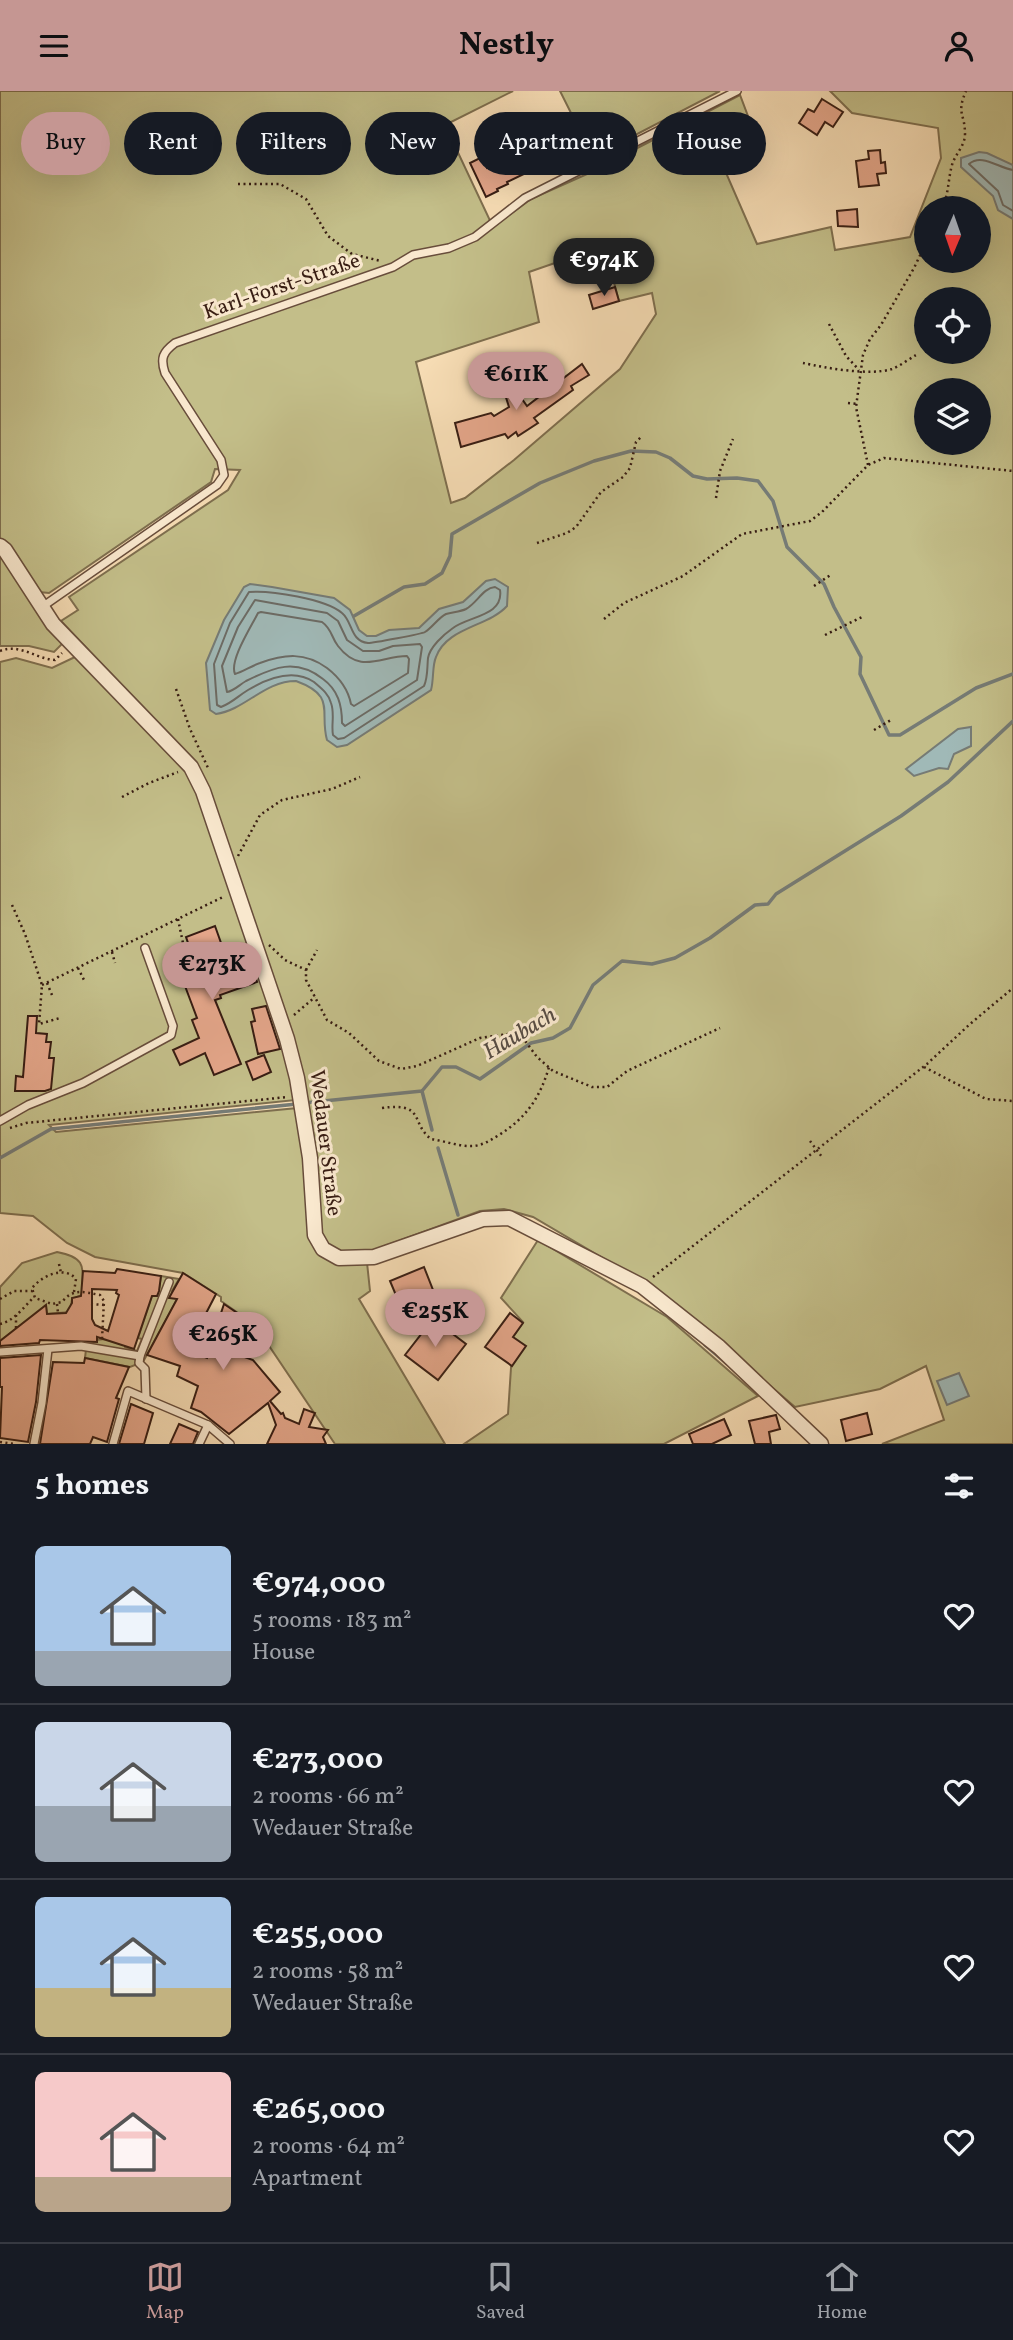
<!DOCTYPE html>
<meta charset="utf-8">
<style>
:root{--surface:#171b24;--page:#242831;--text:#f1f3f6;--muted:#9ea1a6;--line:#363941;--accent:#c59692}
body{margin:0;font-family:Vollkorn,serif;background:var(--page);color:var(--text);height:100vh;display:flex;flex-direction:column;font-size:26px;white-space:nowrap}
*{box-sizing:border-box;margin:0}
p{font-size:23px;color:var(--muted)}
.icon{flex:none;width:38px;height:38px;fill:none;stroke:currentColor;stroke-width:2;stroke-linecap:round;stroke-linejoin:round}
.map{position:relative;height:1353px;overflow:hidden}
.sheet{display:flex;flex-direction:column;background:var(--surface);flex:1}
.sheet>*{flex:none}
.hud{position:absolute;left:21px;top:21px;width:971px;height:63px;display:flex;gap:14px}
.needle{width:46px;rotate:182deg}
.fabs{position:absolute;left:914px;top:105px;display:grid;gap:14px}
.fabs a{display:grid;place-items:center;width:77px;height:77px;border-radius:50%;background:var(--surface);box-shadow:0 7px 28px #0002;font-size:35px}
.price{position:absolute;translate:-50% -60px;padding:0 16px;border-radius:24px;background:var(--accent);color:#111;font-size:23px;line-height:46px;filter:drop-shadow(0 2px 4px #0008)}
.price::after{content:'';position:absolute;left:50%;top:42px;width:21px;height:16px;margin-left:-10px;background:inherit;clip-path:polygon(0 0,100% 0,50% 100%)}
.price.selected{background:#222;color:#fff}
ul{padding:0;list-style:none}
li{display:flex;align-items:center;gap:21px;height:175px;padding:0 35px}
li+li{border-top:2px solid var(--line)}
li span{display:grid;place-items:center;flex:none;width:196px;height:140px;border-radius:10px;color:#555}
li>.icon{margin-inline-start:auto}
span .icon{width:84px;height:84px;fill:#fffc;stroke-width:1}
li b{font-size:30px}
h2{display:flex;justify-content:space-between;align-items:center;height:84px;padding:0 35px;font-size:30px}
.tag{padding:0 24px;border-radius:32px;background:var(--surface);box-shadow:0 7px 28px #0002;font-size:24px;line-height:63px}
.tag.selected{background:var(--accent);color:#111}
header{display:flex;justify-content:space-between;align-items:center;height:91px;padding:0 35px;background:var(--accent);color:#111;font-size:32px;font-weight:700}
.tab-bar{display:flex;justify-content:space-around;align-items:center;height:98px;border-top:2px solid var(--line);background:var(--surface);font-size:19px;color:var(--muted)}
.tab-bar a{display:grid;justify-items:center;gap:4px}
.tab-bar .selected{color:var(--accent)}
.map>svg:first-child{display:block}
.green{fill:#c3be89;stroke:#7e6e4e;stroke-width:2;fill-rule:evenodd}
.water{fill:#a0b9b7;stroke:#767b75;stroke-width:2}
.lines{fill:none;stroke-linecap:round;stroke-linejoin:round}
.shore{stroke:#6c6b65;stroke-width:2}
.stream{stroke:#767b75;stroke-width:3.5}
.building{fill:#e4a68a;stroke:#381d13;stroke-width:2;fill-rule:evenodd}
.service-casing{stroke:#684d3b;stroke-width:10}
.minor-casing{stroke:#684d3b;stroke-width:17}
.path{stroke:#381d13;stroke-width:2.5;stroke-dasharray:2 3.5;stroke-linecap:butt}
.service{stroke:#f9e8ce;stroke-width:7}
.minor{stroke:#f9e8ce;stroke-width:14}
.labels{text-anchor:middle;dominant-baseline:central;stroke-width:6;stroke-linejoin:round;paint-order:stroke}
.street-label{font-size:21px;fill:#381d13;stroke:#f9e8ce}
.water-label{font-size:23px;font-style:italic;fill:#574c44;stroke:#f9e8ce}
</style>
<header><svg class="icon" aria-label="menu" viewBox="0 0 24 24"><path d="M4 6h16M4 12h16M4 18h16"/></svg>Nestly<svg class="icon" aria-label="person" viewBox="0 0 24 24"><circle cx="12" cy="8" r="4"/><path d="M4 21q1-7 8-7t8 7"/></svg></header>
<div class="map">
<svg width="1013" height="1353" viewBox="0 0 1013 1353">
<rect width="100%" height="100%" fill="#f6dcb4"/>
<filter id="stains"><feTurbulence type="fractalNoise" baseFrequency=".00286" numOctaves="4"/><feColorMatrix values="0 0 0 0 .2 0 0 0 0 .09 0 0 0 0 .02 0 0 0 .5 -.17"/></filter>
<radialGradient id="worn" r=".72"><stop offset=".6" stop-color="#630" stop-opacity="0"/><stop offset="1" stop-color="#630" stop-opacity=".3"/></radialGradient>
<g class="green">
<path d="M0,0h513l-68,34 48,102 38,-28 56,-25 153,-79 20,53 -37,18 34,78 74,-17 4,23 75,-13 31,-79 -3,-30 -86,-15 -22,-22h183v1353h-131l62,-24 -18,-54 -46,23 -85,18 -116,-99 -39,-28 -107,-63 -29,-8 -24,2 -114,42 4,38 -11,8 86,145h-110l-80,-119 -34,-24v-4l-38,-24 -88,-16 -28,-14 -34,-27 -33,-3v-551l16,-4 36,10 25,-12 118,107 -134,-142 17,-11 -9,-13 159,-107 12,-20 -25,-1 -4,13 -162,111 -10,-1 -30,-47 -9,-7zM926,117h52v53h-52zM604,155l15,55 33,-8 4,21 -36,55 -106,91 -49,38 -14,5 -35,-141 123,-40 -10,-50zM926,208h52v53h-52zM926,299h52v53h-52zM305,1008l2,8 -251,25 -7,-7z"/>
<path d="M560,0h160l-127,66z"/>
<path d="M0,460l64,91 -10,10 -25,-6h-29z"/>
<path d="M538,1149l129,77 91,79 -94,48h-200l44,-30 5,-77 10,-15 -22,-24z"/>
<path d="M57,1161c32,6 25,17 25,43l-10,4 -2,13 -23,2 -1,-8 -46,35v-54l22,-24z"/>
<path d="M161,1185l18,3 -7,12 7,5 -36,66 -13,5 -45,-9 2,-17 18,-2 20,6v2l12,4 5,-12 -4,-1 14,-42h6z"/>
</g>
<g class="water">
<path d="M979,61l8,1 26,12v54l-15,-9 -5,-14 -32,-29v-9z"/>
<path d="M495,488l13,8 -1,19c-19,21 -60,21 -71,51 -4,9 -2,22 -5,33l-84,55 -10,2 -10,-7c-8,-29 10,-44 -31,-59 -32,0 -51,29 -80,33l-6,-4 -4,-47 18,-43 20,-33 6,-3 22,3 62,11 16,12 9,20 8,6h9l13,-6 30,-2 20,-19 24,-7 23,-21z"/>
<path d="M971,636v19l-17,8 -6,15 -9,-1 -25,8 -8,-7 52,-40z"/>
<path d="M959,1282l10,23 -22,9 -10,-24z"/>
</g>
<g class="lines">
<g class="shore">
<path d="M1013,79c-15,-2 -31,-17 -44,-6l29,27 5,14 10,6"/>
<path d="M495,496l5,3c4,26 -31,26 -47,38 -10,7 -23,19 -25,30 -1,10 0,19 -4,28l-80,52 -6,1 -5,-4c-2,-10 2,-21 -2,-32 -2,-9 -10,-15 -17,-21 -21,-14 -46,-4 -66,8 -10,6 -16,13 -27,17l-4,-2 -3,-41 16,-41 19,-31c21,-2 77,7 93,21 11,9 8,28 26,30 5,0 54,-9 57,-11 8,-5 13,-14 21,-18 6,-2 14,-2 20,-5 11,-6 17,-21 29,-22z"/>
<path d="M255,509l72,13 11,8 9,19 16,11h16l14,-5 27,-2 2,3 -5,33 -72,46 -3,-3c0,-18 -4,-33 -19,-44 -27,-21 -49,-12 -77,2 -7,4 -12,10 -19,11l-5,-26 16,-39z"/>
<path d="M261,521l61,10c10,7 9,15 16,24 22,29 43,10 69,10l2,3 -1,14 -54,33 -3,-2c-3,-15 -11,-26 -24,-36 -22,-16 -42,-14 -67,-5 -9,3 -17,9 -25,11 -6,-13 16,-47 23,-61z"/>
</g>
<g class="stream">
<path d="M354,525l50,-29 21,-3 17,-11 8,-17 2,-22 88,-51 54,-22 37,-10 25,1 14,6 23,18 14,3 30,-1 21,3 15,20 14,46 37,37 10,23 27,50 -1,17 29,61h11l76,-47 37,-14"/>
<path d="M422,1000l10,39"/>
<path d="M304,1012l118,-12 20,-24h14l24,12 51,-36 22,-5 17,-10 23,-43 29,-24 30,3 23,-6 35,-20 45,-33 13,-1 8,-10 125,-78 47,-34 65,-61"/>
<path d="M438,1057l20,67"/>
<path d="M0,1067l51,-29 246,-25"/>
<path d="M705,1254l21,18"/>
</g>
</g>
<g class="building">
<path d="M822,8l21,13 -10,15 -8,-5 -8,13 -18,-12 9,-14 6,3z"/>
<path d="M880,59l1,13 4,-1 1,11 -9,1 2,11 -20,2 -3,-26 13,-2 -1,-8z"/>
<path d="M519,62l9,19 -21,10 1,2 -11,5 1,2 -12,6 -16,-34 12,-6 5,11z"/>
<path d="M857,118l1,18 -20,-1 -1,-15z"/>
<path d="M615,196l4,14 -26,8 -4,-14z"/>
<path d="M582,273l7,11 -18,11 2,4 -39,28 4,5 -20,13 -2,-4 -8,6 -3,-4 -44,13 -6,-24 36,-10 3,3 15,-9 -7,-22 10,-3 6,19 4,-2 5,7z"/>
<path d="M215,835l16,45 20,-7 6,18 -37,13 1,3 -6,2 26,64 -27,11 -9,-22 -25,12 -7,-15 26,-12 -7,-18 5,-2 -12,-32 16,-5 -15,-44z"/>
<path d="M266,915l14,43 -22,5 -7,-32 4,-1 -3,-12z"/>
<path d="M28,925h9l-1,17 11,1 -1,8h5l-2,16h5l-3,31 -6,2h-30l1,-15 7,1z"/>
<path d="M264,964l7,17 -18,8 -7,-18z"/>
<path d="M424,1176l9,23 -13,5 4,8 -21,9 -13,-31z"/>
<path d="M117,1178l44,7 -2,15 -2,5h-5l-18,53 -37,-12v5l-57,-2 -1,3 -39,3v-5l46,-36 1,9 19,-1 6,-10v-5l9,-2 2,-25 32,2zM92,1198l25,1 -1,3 3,2 -11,36 -13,-6 -3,-6z"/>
<path d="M183,1182l33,21 -29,56 20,8 4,-13 42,15 27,32 -10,9 11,13 2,-1 2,5 14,6 5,-15 11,4 -6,14 19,3 -5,7 3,7h-59l9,-19 -8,-22 -39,31 -28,-22 -10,-4 7,-22 -21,-10 3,-10 -33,-11 30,-56 -8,-1z"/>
<path d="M224,1213l31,21 -11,15 -26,-18z"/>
<path d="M510,1222l13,10 -10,14 13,9 -14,20 -27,-19z"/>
<path d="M433,1228l33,25 -28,36 -33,-25z"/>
<path d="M41,1264l-5,47 -8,40 -28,-4 2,-51h-2v-29z"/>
<path d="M85,1267l44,9 -13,31 3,1 -12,43 -14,-5 -3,7h-50l13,-82 31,1z"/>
<path d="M131,1313l22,9 -9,31h-25z"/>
<path d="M867,1322l5,21 -26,7 -5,-21z"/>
<path d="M776,1324l4,14 -11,3 2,12h-16l-6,-23z"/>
<path d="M724,1328l7,16 -19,9h-19l-4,-10z"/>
<path d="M179,1333l19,8 -5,12h-23z"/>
</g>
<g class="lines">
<defs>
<g id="service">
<path d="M42,516l175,-122 7,-10 -3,-15 -56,-87c-5,-15 -2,-21 10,-30l218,-76 20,-12 36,-7 26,-11 50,-39 212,-107"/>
<path d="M0,1030l28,-16 55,-22 88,-48 2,-9 -28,-78"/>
<path d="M0,1261l81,-6 59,10"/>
<path d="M146,1308l-1,-30 -6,-6 1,-7 29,-74"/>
<path d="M34,1353l8,-41 6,-54"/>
<path d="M113,1353l15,-53 80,34 22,19"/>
<path d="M199,1353l9,-19"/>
</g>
<path id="minor" d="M0,455l5,4 48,74 138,143 12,24 84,248 10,39 13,80 5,77 8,14 16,9 35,-1 109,-38 26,-1 133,68 77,61 102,97"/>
</defs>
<use href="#service" class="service-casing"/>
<use href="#minor" class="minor-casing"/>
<g class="path">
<path d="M238,93h42l26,15 22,37 24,18 29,7"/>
<path d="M942,117c7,-14 6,-29 10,-43 3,-11 13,-19 13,-31 0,-21 -9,-20 1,-43"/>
<path d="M829,233l17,32 13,14"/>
<path d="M803,272c23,5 67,13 89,6 8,-3 17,-10 24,-14"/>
<path d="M848,312l9,1"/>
<path d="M868,374l-12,-58 7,-52 7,-16 11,-14 33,-57 12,-25"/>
<path d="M716,407l4,-27 13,-32"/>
<path d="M537,452l30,-10 9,-6 25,-35 22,-15 7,-9 6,-26 5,-5"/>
<path d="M814,495l18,-12"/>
<path d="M604,528l20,-16 59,-27 59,-42 68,-13 12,-9 46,-47 16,-7 129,13"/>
<path d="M825,544l37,-18"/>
<path d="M0,560c20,-8 36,8 55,9l7,-7"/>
<path d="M176,598l14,40 19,41"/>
<path d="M874,639l17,-10"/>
<path d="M122,706l27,-14 29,-11"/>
<path d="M238,765l22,-41 22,-15 50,-11 28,-12"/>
<path d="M12,814l13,29 17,51 -3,39 21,-6"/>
<path d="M178,828l11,53 -7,2"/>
<path d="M269,854l16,15 21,10v10l21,40 22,13 30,28 22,8 16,-3 63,-28 36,-5 7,5 14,19 16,14 39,16h15l20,-16 93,-43"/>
<path d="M112,861l3,11"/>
<path d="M78,877l6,12"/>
<path d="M306,879l11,-20"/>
<path d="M47,892l5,12"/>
<path d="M42,894l183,-89"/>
<path d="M294,924l21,-18"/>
<path d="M924,976l62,32 27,2"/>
<path d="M382,1017c44,-6 28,15 49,31 14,2 29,8 43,7 9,-1 17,-6 25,-11 27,-17 41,-37 50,-68"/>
<path d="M10,1037l16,-5 262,-26"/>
<path d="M810,1050l12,16"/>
<path d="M59,1173l2,9"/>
<path d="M653,1186l274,-213 43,-40 43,-36"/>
<path d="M74,1201l2,-13c-12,-14 -34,-3 -44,9l3,10 17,6 10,-2c11,-14 22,-10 38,-7l4,6 -2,38"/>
<path d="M0,1208l14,-8h18"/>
<path d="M57,1213l1,9"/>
<path d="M91,1213l13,1"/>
<path d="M16,1224v13"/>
<path d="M0,1233c14,-3 24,-17 34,-27"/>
<path d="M0,1351l14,2"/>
</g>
<use href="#service" class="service"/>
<use href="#minor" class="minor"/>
</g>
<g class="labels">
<g class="street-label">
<text transform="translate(282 196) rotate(-19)">Karl-Forst-Straße</text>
<text transform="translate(325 1052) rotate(83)">Wedauer Straße</text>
</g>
<g class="water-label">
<text transform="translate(520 943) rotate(-31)">Haubach</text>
</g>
</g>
<rect width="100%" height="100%" filter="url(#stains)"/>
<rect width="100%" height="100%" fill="url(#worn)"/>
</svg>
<div class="fabs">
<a><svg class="needle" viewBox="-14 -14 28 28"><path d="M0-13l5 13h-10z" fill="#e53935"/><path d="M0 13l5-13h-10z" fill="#9ea1a6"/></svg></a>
<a><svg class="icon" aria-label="locate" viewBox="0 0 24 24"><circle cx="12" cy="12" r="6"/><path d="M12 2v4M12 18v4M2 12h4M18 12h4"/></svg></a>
<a><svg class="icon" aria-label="layers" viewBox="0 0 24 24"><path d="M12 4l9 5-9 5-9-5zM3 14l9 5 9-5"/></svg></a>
</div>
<b class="price selected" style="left:604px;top:207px">€974K</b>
<b class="price" style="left:516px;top:321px">€611K</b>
<b class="price" style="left:212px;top:911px">€273K</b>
<b class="price" style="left:435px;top:1258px">€255K</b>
<b class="price" style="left:223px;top:1281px">€265K</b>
<div class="hud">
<a class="tag selected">Buy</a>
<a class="tag">Rent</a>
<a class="tag">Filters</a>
<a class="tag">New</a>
<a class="tag">Apartment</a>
<a class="tag">House</a>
</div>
</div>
<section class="sheet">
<h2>5 homes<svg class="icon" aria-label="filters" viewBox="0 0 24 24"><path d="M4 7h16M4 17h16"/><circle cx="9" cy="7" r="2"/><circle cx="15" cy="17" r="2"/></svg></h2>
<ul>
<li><span style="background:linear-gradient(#a9c7e8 75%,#9aa5b1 0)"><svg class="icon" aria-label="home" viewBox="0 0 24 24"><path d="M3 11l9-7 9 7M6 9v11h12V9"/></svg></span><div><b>€974,000</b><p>5 rooms · 183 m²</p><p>House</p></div><svg class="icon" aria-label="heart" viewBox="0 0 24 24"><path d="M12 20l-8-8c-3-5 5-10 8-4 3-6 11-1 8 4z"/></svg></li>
<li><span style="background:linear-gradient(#c9d6e8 60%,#9aa5b1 0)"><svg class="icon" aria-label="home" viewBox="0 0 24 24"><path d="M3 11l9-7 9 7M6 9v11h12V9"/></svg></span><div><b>€273,000</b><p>2 rooms · 66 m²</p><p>Wedauer Straße</p></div><svg class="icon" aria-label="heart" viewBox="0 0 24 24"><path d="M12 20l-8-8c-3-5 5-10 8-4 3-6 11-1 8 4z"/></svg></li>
<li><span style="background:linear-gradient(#a9c7e8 65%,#c2b280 0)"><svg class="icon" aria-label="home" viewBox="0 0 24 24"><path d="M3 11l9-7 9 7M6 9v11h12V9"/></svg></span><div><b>€255,000</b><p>2 rooms · 58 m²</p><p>Wedauer Straße</p></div><svg class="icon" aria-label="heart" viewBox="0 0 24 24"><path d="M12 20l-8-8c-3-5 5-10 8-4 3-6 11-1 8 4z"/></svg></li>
<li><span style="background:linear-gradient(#f6c9c9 75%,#b9a48a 0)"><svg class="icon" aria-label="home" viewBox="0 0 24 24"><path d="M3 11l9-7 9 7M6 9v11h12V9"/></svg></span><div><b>€265,000</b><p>2 rooms · 64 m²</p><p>Apartment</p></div><svg class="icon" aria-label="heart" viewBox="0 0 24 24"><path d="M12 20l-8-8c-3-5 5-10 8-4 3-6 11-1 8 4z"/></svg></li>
</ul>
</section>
<nav class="tab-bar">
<a class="selected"><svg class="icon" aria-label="map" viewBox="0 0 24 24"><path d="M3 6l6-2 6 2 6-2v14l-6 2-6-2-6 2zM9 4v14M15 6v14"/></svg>Map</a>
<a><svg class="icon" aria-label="saved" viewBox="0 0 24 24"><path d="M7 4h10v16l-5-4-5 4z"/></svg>Saved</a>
<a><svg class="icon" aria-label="home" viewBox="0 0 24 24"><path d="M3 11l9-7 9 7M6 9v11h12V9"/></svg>Home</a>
</nav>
